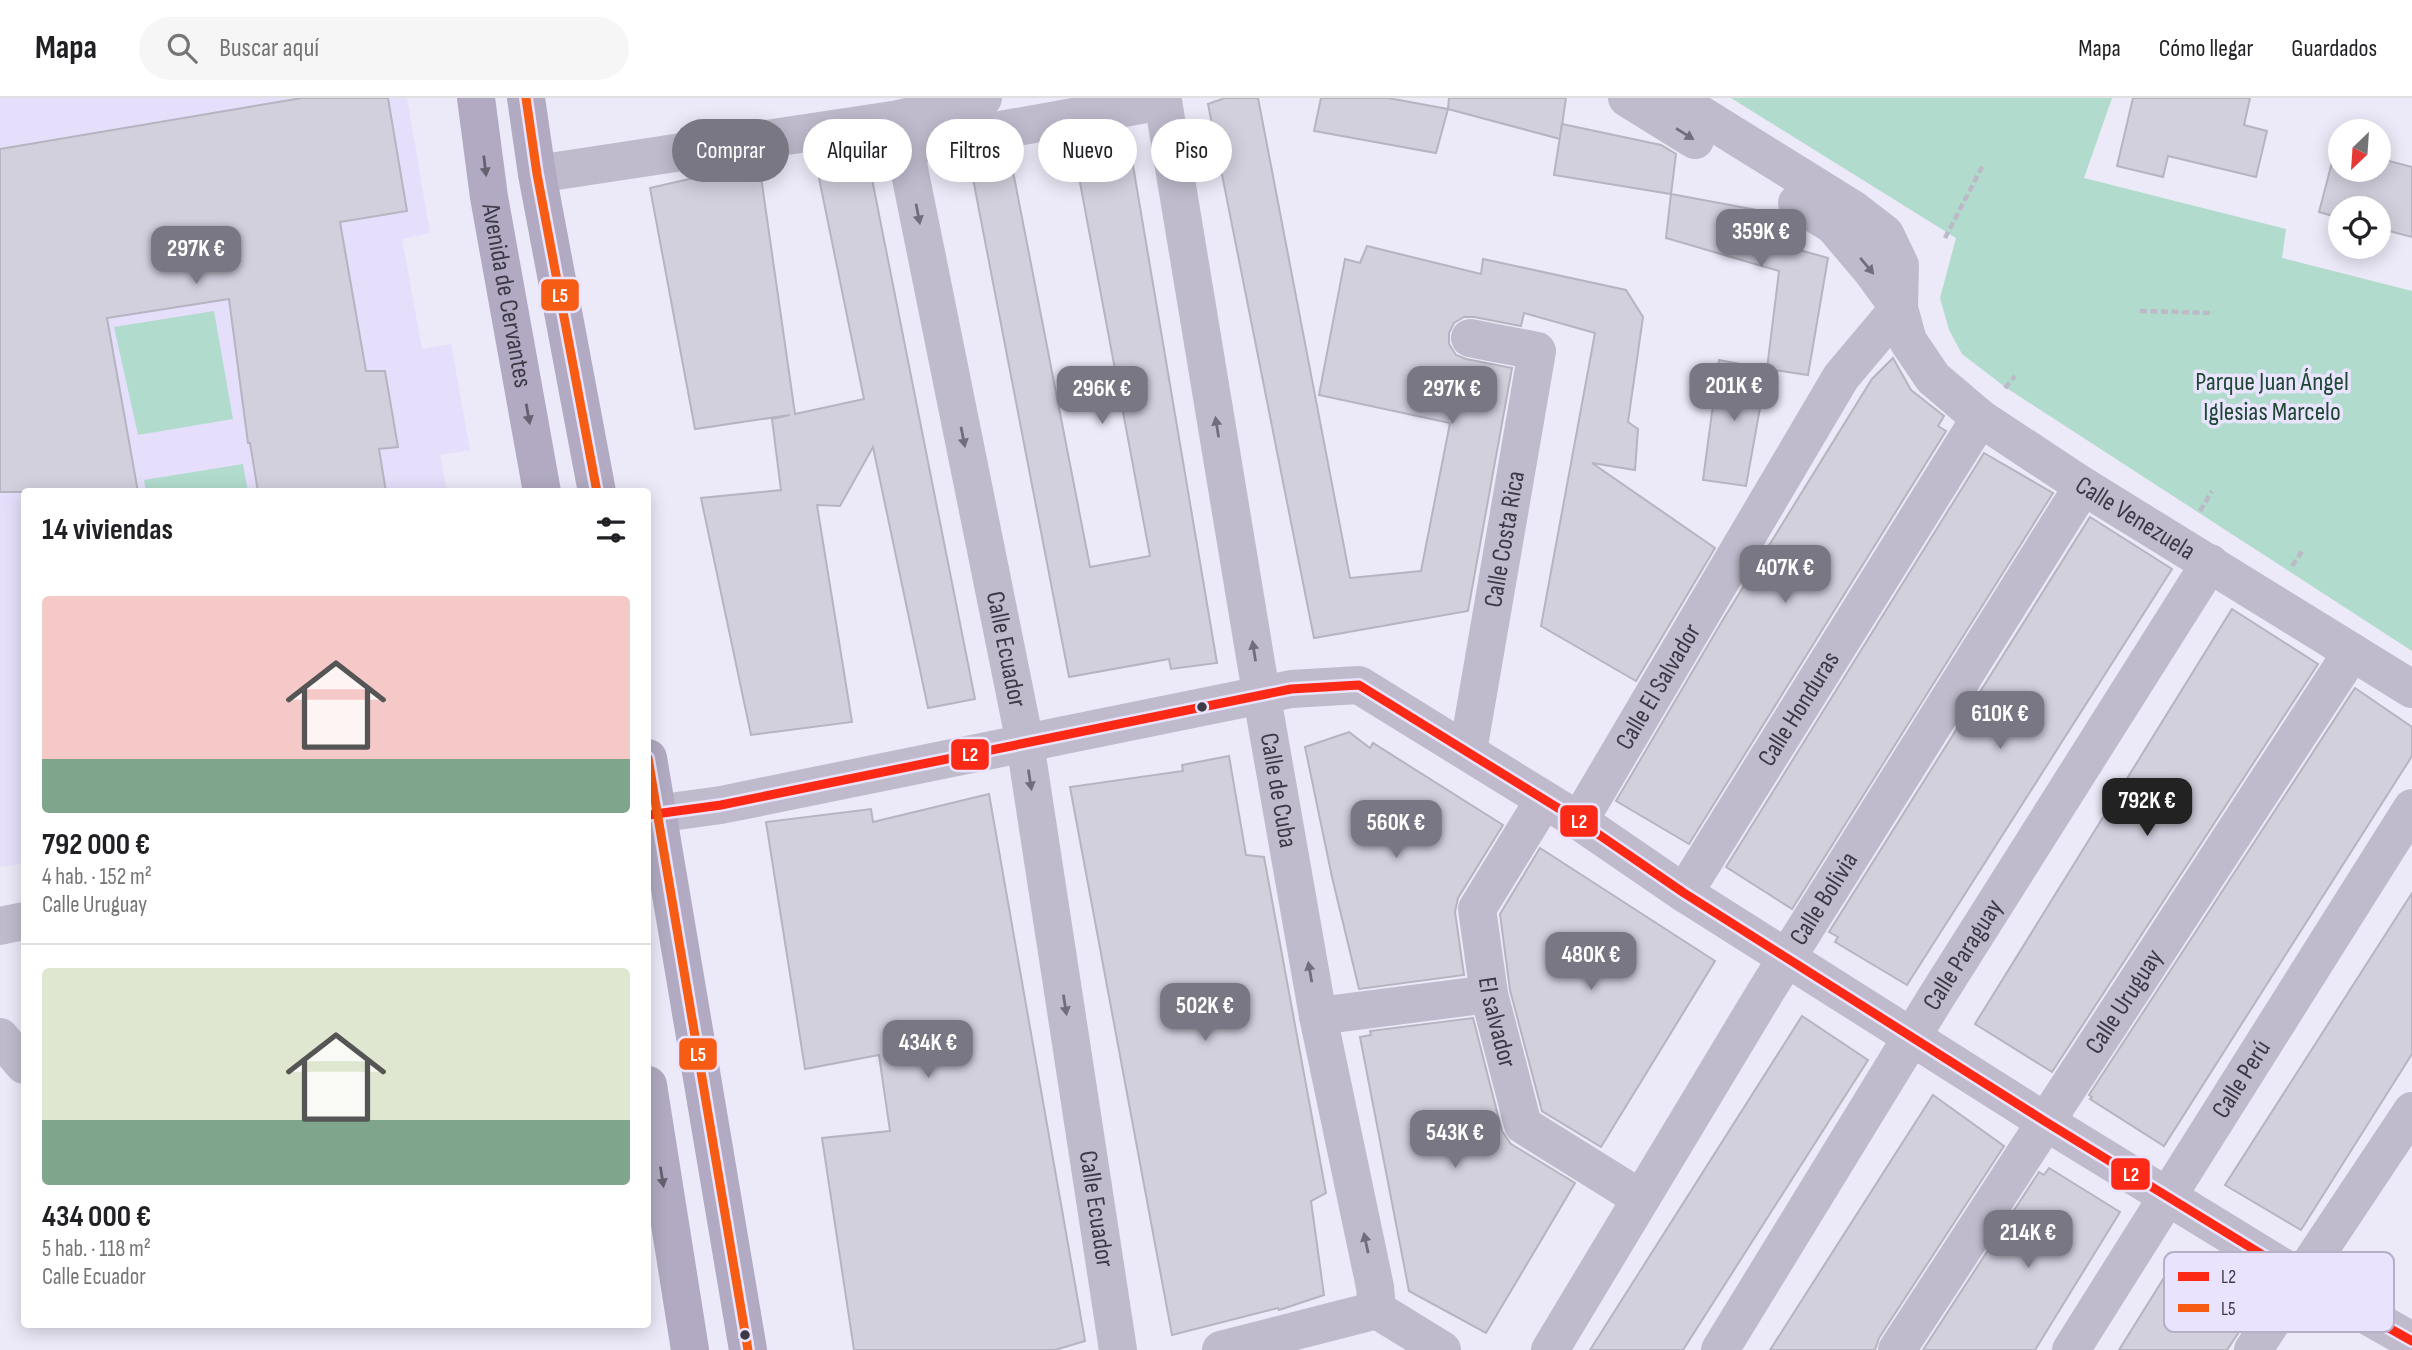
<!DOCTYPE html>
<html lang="es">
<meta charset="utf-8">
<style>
:root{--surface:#fff;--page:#f6f6f6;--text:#202124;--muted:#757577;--line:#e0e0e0;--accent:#7a7784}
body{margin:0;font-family:"Sofia Sans Condensed",sans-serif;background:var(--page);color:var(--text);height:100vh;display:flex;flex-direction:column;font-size:26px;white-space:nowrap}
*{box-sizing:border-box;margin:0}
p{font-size:23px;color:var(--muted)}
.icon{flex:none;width:38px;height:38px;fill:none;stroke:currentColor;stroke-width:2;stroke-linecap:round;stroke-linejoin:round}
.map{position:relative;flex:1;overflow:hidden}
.drawer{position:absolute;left:21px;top:390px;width:630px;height:840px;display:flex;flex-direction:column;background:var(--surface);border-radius:7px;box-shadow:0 4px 18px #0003}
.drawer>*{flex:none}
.hud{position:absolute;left:672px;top:21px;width:665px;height:63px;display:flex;gap:14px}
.needle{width:46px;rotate:205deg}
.controls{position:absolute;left:2328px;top:21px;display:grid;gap:14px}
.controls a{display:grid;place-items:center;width:63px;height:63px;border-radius:50%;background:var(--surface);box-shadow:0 4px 18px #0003;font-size:35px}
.price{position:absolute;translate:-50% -60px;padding:0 16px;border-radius:14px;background:var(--accent);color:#fff;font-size:23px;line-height:46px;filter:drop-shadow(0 2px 4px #0008)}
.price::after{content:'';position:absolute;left:50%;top:42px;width:21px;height:16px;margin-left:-10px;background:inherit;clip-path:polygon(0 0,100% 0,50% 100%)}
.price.on{background:#222;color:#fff}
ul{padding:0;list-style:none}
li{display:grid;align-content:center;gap:14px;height:371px;padding:0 21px}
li+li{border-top:2px solid var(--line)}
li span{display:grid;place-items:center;height:217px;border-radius:7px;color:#555}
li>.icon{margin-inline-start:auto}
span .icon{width:126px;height:126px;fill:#fffc;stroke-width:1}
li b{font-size:30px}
h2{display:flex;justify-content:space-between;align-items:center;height:84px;padding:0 21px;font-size:30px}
.pill{padding:0 24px;border-radius:32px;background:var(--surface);box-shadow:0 4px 18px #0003;font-size:24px;line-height:63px}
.pill.on{background:var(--accent);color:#fff}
header{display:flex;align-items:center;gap:42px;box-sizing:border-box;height:98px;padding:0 35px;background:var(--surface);border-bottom:2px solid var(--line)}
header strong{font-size:33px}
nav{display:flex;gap:38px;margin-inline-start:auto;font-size:24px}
.search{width:490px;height:63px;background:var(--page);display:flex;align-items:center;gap:18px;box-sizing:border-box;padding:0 24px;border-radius:38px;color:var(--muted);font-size:26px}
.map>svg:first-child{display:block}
.built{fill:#e5dffb}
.green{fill:#b1dccd}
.building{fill:#d3d0de;stroke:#b6b4c0;stroke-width:2}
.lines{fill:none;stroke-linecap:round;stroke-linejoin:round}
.path{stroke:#bcb9c8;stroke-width:4.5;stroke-dasharray:7 3.5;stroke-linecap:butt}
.street{stroke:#bfbbcd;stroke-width:38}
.primary{stroke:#b1aac2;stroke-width:38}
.bus-1-casing{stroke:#e9e3fe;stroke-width:14}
.bus-2-casing{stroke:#e9e3fe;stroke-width:14}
.bus-1{stroke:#fc2916;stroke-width:9}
.bus-2{stroke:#f65c14;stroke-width:9}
.oneway{fill:#716d7c}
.oneway2{fill:#666171}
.bus-dot{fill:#3d3946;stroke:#e9e3fe;stroke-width:2.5}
.labels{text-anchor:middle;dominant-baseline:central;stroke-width:7;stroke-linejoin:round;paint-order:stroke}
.street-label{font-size:26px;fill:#3d3946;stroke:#e9e3fe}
.park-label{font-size:26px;fill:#1e4834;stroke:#e9e3fe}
.key{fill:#e9e3fe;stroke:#b5b0c7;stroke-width:2}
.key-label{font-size:19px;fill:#3d3946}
.line-badge{stroke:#e9e3fe;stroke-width:2.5}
.badge-label{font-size:19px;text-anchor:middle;font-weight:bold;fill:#fff}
</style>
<header>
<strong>Mapa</strong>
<div class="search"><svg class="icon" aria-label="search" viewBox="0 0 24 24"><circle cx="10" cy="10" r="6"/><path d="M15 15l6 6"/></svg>Buscar aquí</div>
<nav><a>Mapa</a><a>Cómo llegar</a><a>Guardados</a></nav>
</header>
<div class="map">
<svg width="2412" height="1252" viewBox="0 0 2412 1252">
<rect width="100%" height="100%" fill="#ece9f8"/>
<path class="built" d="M0,0h407l23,135 -28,6 20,110 29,-5 19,106 -30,5 7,37h-423v371l-24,4z"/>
<g class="green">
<path d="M1731,0h381l-28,80 202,51 -4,29 130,33v360l-407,-264 -43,-33 -13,-24 -9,-32 16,-60z"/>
<path d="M214,213l19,108 -95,16 -24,-108z"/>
<path d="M243,366l5,28h-102l-2,-12z"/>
</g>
<g class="building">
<path d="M302,0h86l19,113 -67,11 26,149h19l13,76 -19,2 7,43h-128l-8,-49h-2l-19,-144 -122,19 31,174h-138v-343z"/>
<path d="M1225,0h33l92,480 71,-7 29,-148 -131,-28 26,-136 15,4 7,-17 114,28 2,-15 143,31 17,27 -15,105 10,7 -3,41 -43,-7 123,85 -79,133 -95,-55 54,-293 -71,-20 -3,13 -47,-9h-10l-10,6 -5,10v11l7,11 10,4 46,9 -44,243 -154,27 -106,-534z"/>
<path d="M1321,0h67l60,11 1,-11h117l-6,41 -112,-30 -12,44 -122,-22z"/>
<path d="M2133,0h117l-6,27 23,6 -11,46 -88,-21 -5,21 -46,-11z"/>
<path d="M1562,26l99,21 15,9 -5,40 -117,-19z"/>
<path d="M1127,32l90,533 -46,6 -2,-10 -100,18 -100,-519 40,-7 81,416 60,-11 -78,-416z"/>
<path d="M2336,49l4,1v22h38v-12l34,9v70l-34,-9v-20h-38v10l-21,-6z"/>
<path d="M759,65l36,251 69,-15 -45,-221 51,-9 105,530 -47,9 -55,-261 -33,59 -23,-1 35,217 -101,13 -50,-237 80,-8 -9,-71 18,-4 -95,14 -45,-241z"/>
<path d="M1671,96l107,20 5,5 2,27 43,12 -20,117 -41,-6 12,-98 -113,-33z"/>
<path d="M1893,260l18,32 33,26 -6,10 8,5 -257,413 -73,-43 108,-183 148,-239z"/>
<path d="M1719,262l48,9 -21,117 -43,-6z"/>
<path d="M1984,355l69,40 -261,416 -66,-42z"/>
<path d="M2090,419l82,52 -265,416 -72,-43 3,-5 -9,-5z"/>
<path d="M2232,511l86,55 -266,408 -77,-48z"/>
<path d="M2355,590l57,39v29l-248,390 -74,-47 2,-2 -3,-2z"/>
<path d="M1349,634l21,16 3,-5 130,82 -45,73 -3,14 9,63 -105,14 -27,-112 -27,-130z"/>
<path d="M1229,658l17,99 18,2 62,336 -15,8 13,94 -45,15 -1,-2 -106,27 -102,-548 113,-16 -1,-6z"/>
<path d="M989,696l96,547 -30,9h-201l-32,-212 68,-7 -11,-76 -74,14 -39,-247 105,-13 2,13z"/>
<path d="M1540,750l175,113 -114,186 -59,-36 -32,-121 -10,-76z"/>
<path d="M2412,795v161l-111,176 -76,-45z"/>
<path d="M1802,918l66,44 -185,290h-93z"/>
<path d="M1473,920l29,113 9,13 64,39 -89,150 -77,-42 -49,-254 11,-2 -1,-4z"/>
<path d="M1933,997l71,51 -125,192 -4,12h-105z"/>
<path d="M2049,1070l71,44 -85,138h-112l116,-178 5,3z"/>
<path d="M2180,1154l78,51 -31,47h-108z"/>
</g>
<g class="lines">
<g class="path">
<path d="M1945,140l38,-73"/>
<path d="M2140,213l74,2"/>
<path d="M2005,290l10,-12"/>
<path d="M2200,413l12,-20"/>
<path d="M2292,468l11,-16"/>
</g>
<g class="street">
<path d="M1627,0l68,42"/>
<path id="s1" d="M1674,0l180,112 31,24 15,31 -1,43 9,33 25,37 47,40 103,68 329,203"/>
<path id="s2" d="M899,21l126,624 93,607"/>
<path id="s3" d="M905,49l258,-46 93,562 62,353 57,271 2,23"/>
<path d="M537,76l362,-55 84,-21"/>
<path d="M1797,105l36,22 39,46 27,37"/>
<path id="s4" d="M1468,653l69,-400 -67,-13"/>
<path id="s5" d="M1544,702l-67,109 12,85 34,131 117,73"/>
<path d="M648,717l73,-10 570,-116 68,-4 220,136 105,72 362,229 256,157 110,62"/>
<path id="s6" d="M1579,723l262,-444 58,-69"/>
<path id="s7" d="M1684,795l296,-475"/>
<path d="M0,828l24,-5"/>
<path d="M1318,918l171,-22"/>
<path d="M0,939l24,28"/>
<path d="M1221,1252l156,-40 65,40"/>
<path id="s8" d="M1550,1252l216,-359 317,-505"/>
<path id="s9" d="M1720,1252l215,-351 275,-436"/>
<path id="s10" d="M1897,1252l455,-698"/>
<path id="s11" d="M2071,1252l341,-542"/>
<path d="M2253,1252l159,-239"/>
</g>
<g class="primary">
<path id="s12" d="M476,0l13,99 53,295"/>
<path d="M526,0l11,76 60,318"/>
<path d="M648,660l100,592"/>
<path d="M648,987l42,265"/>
</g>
<defs>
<path id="bus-1" d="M648,717l73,-10 570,-116 68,-4 220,136 105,72 362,229 256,157 110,62"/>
<g id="bus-2">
<path d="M526,0l11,76 60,318"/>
<path d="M648,660l100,592"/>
</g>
</defs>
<use href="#bus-1" class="bus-1-casing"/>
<use href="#bus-2" class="bus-2-casing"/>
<use href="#bus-1" class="bus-1"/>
<use href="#bus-2" class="bus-2"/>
</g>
<defs><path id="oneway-solid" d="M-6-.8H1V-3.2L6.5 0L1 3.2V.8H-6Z" transform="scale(1.75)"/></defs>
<g class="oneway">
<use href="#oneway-solid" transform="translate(1685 36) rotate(32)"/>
<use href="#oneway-solid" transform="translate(918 116) rotate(79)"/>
<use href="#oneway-solid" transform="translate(1867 168) rotate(50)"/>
<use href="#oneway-solid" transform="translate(1217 329) rotate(-99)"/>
<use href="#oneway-solid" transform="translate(963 339) rotate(79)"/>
<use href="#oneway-solid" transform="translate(1254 553) rotate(-99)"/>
<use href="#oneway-solid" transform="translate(1030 682) rotate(81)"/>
<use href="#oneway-solid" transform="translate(1310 874) rotate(-100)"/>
<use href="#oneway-solid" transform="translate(1065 907) rotate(81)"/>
<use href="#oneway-solid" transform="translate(1366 1145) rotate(-102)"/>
</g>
<g class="oneway2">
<use href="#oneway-solid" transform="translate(485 68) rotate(83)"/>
<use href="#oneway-solid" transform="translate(528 316) rotate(80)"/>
<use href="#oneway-solid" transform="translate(662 1079) rotate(81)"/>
</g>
<g class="bus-dot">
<circle cx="1202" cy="609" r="6"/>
<circle cx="745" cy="1237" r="6"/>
</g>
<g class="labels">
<g class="street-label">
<text stroke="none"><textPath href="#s12" startOffset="200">Avenida de Cervantes</textPath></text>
<text stroke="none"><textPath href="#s1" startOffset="654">Calle Venezuela</textPath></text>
<text stroke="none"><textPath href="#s4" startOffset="215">Calle Costa Rica</textPath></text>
<text stroke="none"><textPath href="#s2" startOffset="541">Calle Ecuador</textPath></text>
<text stroke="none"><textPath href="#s6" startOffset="156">Calle El Salvador</textPath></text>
<text stroke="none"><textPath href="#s7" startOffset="217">Calle Honduras</textPath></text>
<text stroke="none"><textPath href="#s3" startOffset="961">Calle de Cuba</textPath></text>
<text stroke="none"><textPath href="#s8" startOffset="528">Calle Bolivia</textPath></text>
<text stroke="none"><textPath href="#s9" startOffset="464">Calle Paraguay</textPath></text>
<text stroke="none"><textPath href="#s10" startOffset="416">Calle Uruguay</textPath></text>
<text stroke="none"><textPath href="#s5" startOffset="243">El salvador</textPath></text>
<text stroke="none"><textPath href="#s11" startOffset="320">Calle Perú</textPath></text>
<text stroke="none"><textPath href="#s2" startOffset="1108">Calle Ecuador</textPath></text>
</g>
<g class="park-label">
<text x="2272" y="284">Parque Juan Ángel<tspan x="2272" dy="30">Iglesias Marcelo</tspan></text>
</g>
</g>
<rect x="2164" y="1154" width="230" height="80" rx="10" class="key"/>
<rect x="2178" y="1174" width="31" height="9" fill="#fc2916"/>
<rect x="2178" y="1206" width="31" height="8" fill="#f65c14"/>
<g class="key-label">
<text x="2221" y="1185">L2</text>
<text x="2221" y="1217">L5</text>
</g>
<g class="line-badge">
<rect x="540" y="180" width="40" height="34" rx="7" fill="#f65c14"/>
<rect x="950" y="640" width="40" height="33" rx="7" fill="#fc2916"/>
<rect x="1559" y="706" width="40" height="34" rx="7" fill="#fc2916"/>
<rect x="678" y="939" width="40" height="34" rx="7" fill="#f65c14"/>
<rect x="2110" y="1059" width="41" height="34" rx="7" fill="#fc2916"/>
</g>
<g class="badge-label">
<text x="560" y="204">L5</text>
<text x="970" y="663">L2</text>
<text x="1579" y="730">L2</text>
<text x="698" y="963">L5</text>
<text x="2131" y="1083">L2</text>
</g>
</svg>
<div class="controls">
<a><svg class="needle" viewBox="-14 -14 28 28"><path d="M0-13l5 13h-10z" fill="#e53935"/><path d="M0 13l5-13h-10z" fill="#757577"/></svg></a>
<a><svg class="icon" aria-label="locate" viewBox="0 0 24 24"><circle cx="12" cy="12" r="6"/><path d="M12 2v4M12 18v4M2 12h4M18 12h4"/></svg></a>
</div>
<b class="price" style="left:1761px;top:171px">359K €</b>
<b class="price" style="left:196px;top:188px">297K €</b>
<b class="price" style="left:1734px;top:325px">201K €</b>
<b class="price" style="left:1102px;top:328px">296K €</b>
<b class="price" style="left:1452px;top:328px">297K €</b>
<b class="price" style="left:1785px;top:507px">407K €</b>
<b class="price" style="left:2000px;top:653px">610K €</b>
<b class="price on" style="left:2147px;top:740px">792K €</b>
<b class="price" style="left:1396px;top:762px">560K €</b>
<b class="price" style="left:1591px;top:894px">480K €</b>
<b class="price" style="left:1205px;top:945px">502K €</b>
<b class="price" style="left:928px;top:982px">434K €</b>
<b class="price" style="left:1455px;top:1072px">543K €</b>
<b class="price" style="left:2028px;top:1172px">214K €</b>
<div class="hud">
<a class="pill on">Comprar</a>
<a class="pill">Alquilar</a>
<a class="pill">Filtros</a>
<a class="pill">Nuevo</a>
<a class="pill">Piso</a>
</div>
<section class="drawer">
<h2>14 viviendas<svg class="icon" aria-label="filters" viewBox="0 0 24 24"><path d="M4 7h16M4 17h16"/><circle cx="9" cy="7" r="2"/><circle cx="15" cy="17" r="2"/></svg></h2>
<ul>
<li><span style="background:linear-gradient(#f6c9c9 75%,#7fa58c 0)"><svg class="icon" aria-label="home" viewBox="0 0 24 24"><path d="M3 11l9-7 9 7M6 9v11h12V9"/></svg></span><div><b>792 000 €</b><p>4 hab. · 152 m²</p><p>Calle Uruguay</p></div></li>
<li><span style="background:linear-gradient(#dfe7d0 70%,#7fa58c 0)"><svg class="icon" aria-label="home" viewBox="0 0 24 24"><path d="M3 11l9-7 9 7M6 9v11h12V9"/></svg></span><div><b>434 000 €</b><p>5 hab. · 118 m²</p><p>Calle Ecuador</p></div></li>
</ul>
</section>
</div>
